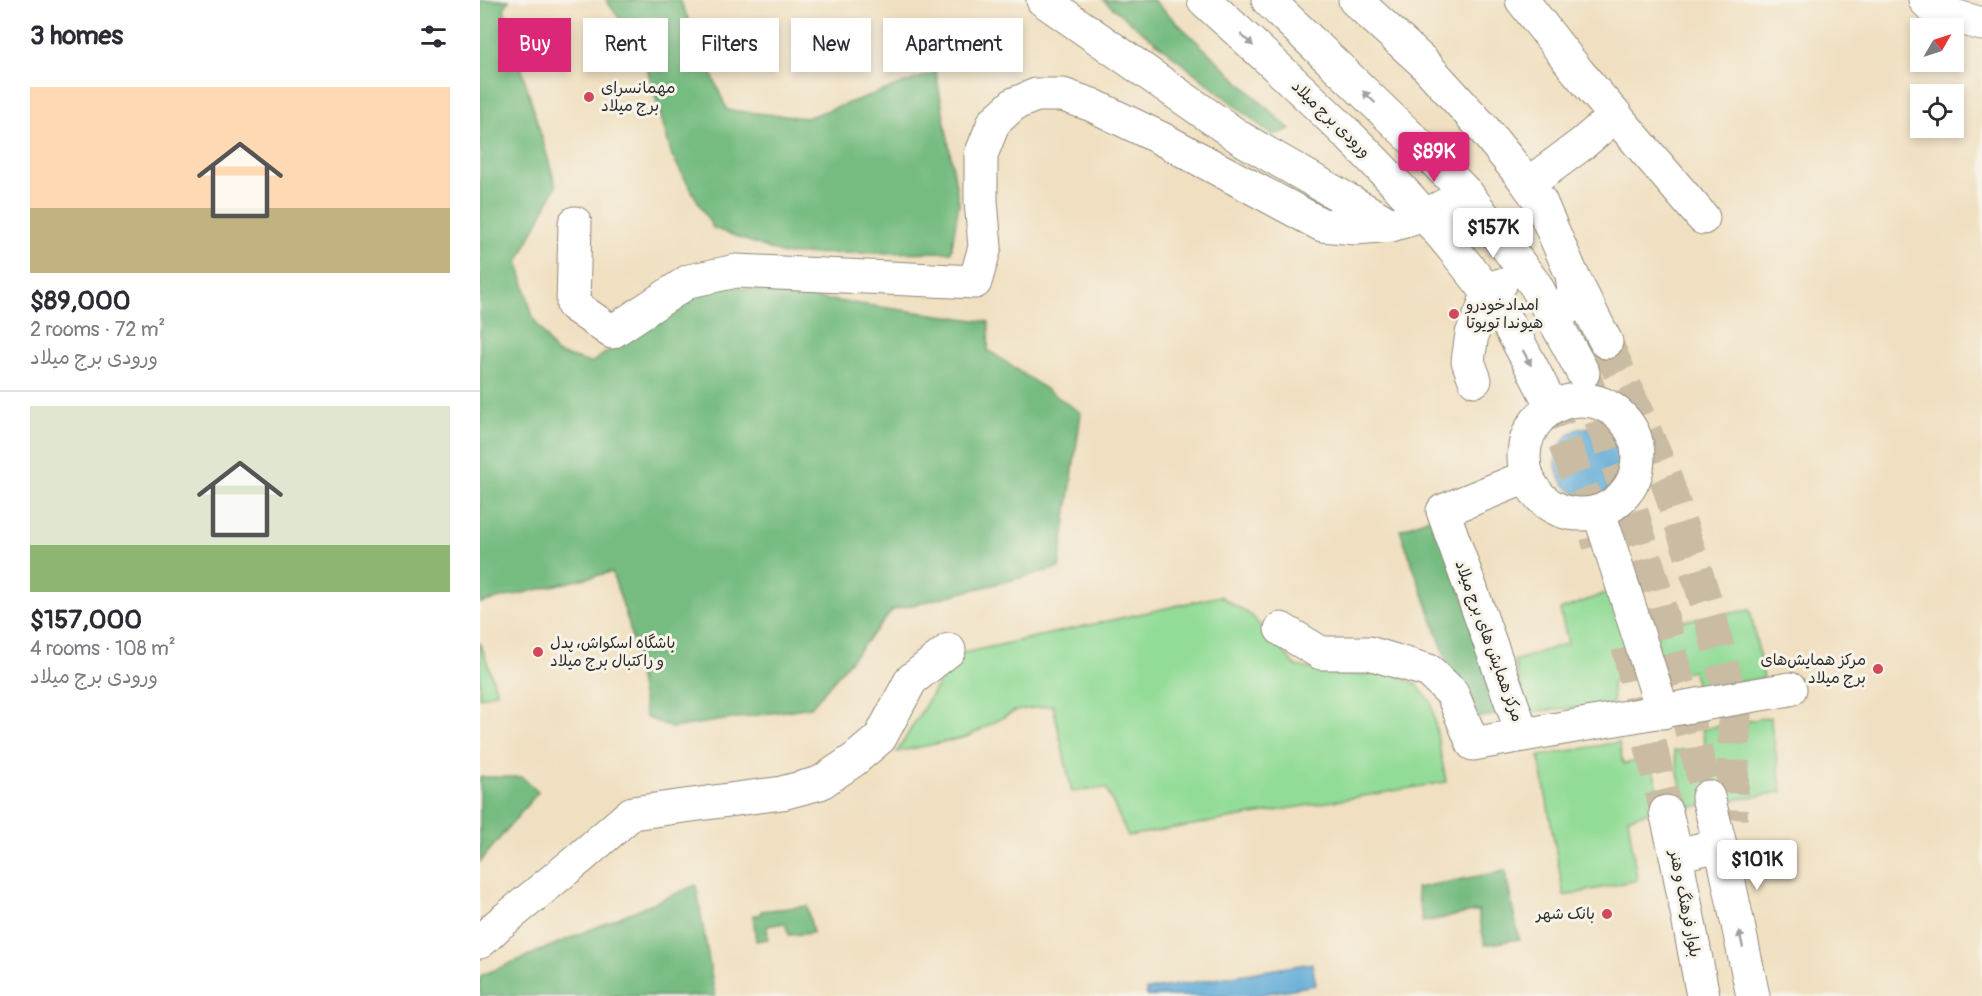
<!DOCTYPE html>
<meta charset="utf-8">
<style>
:root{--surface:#fff;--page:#f7f7f7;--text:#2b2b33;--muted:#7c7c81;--line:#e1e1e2;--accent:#db2777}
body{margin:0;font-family:Pangolin,"Playpen Sans Arabic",sans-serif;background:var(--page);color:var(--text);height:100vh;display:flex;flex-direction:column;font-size:22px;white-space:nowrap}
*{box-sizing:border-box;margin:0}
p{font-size:20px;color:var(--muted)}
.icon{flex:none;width:33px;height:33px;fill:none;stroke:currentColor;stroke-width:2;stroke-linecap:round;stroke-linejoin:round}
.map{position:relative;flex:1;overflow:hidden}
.drawer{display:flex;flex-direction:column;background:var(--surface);width:480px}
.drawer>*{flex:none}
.guide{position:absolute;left:18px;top:18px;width:570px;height:54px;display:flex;gap:12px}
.needle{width:39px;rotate:51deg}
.tools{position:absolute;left:1430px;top:18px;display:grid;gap:12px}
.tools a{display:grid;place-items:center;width:54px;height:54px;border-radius:0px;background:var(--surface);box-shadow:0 3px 9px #0003;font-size:30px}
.price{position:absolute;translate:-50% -51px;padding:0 14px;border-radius:6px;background:#fff;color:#222;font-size:20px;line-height:39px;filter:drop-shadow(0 2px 3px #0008)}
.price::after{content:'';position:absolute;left:50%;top:36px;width:18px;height:14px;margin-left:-9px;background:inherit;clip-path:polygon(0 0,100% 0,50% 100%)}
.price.selected{background:var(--accent);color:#fff}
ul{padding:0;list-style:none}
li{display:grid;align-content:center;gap:12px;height:318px;padding:0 30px}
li+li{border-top:2px solid var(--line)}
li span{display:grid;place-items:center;height:186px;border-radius:0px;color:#555}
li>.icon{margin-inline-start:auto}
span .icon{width:108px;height:108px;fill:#fffc;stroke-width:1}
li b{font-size:26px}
h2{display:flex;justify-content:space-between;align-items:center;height:72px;padding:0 30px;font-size:26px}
.pill{padding:0 21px;border-radius:0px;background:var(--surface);box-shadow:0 3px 9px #0003;font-size:21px;line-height:54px}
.pill.selected{background:var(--accent);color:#fff}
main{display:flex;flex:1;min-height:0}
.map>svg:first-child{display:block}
.green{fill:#93dc97;stroke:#5f8461;stroke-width:1.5}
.forest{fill:#76bc80;stroke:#507456;stroke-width:1.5}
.water{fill:#5faad7;stroke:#456a81;stroke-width:1.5}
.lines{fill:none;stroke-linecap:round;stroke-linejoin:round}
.minor-tunnel{stroke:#c9bca3;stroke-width:33;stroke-dasharray:33 16;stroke-linecap:butt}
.minor-casing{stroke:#8e8676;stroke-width:35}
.major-casing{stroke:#8e8676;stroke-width:35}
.minor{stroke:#fff;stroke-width:33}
.major{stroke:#fff;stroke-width:33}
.oneway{fill:#a0a0a0}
.poi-dot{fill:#d1495b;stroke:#f7f3e8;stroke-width:2}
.labels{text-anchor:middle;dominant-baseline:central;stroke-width:6;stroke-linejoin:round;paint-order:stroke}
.poi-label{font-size:16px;fill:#2b2b2b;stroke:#f7f3e8;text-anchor:start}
.street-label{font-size:16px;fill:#2b2b2b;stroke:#f7f3e8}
</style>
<main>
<section class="drawer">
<h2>3 homes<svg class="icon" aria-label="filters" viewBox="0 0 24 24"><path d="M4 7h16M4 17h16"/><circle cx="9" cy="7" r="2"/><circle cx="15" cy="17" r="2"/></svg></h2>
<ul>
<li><span style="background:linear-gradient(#ffd9b3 65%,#c2b280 0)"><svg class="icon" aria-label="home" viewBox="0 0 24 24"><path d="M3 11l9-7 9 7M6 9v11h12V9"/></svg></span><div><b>$89,000</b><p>2 rooms · 72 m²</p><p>ورودی برج میلاد</p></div></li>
<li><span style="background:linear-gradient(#dfe7d0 75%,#8fb573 0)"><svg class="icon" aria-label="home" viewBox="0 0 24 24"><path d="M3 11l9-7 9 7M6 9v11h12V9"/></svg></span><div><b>$157,000</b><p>4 rooms · 108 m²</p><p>ورودی برج میلاد</p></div></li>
</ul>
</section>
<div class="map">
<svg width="1502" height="996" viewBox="0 0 1502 996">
<rect width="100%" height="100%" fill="#f7f3e8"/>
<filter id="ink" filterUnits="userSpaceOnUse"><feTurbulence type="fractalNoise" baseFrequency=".0167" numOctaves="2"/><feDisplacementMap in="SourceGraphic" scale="12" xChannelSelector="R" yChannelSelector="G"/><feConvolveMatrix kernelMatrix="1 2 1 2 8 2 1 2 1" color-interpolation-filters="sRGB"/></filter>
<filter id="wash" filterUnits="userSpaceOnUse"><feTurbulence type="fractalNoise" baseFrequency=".008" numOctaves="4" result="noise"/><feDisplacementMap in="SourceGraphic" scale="24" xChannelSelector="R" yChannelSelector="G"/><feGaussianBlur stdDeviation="1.35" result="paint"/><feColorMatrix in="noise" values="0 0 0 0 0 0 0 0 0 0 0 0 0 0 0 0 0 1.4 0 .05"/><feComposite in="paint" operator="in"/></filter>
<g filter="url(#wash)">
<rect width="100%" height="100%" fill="#f0e0c1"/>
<g class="green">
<path d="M1137,589l24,86 -29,7 1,22 -85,8 -14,-51 54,-18 -8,-33z"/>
<path d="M740,596l32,20 44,50 47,9 52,-1 21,10 15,18 15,80 -318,54 -22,-48 -34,4 -19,-87 -38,6 -48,26 -70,15 47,-78 15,-20z"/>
<path d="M1270,610l14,68 -67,10 -4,-17 -33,5 -4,-51z"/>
<path d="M0,642l17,50 -17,6z"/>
<path d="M1290,717l12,75 -97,16 -11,-57 32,-3 -4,-19z"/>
<path d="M1139,742l4,22 28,-6 10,50 -33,10 9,62 -73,16 -25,-140z"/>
</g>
<g class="forest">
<path d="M0,0h29l-5,9 52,177 -38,76 15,56 23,35 35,10 94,-65 29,-14 275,38 -1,28 93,63 -22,155 -166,42 -82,97 -140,21 -25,-11 -17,-93 -17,-52 -132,31z"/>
<path d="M126,0h74l47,110 79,8 130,-46 23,131 -8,49 -168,2 -70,-26 -41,-72 -30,-106z"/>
<path d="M623,0h50l137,130 -18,5z"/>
<path d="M954,516l70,198 -36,5 -68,-189z"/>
<path d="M0,777h42l16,15 -58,70z"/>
<path d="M1025,871l14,68 -34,6 -7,-34 -55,11 -7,-34z"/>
<path d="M216,885l19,111h-235v-20z"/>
<path d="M327,906l6,27 -24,2 -4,-12 -18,3 1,13 -12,2 -3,-26h7l1,-4z"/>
</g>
<g class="water">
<circle cx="1111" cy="462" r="35"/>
<path d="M832,963l4,22 -65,11h-104l-1,-6z"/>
</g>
</g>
<g filter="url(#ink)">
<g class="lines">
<g class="minor-tunnel">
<path d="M1126,342l60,137 42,129 27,107 -4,104"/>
<path d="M1103,373l39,105 33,111 53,208"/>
<path d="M1067,397l36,96 16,52"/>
<path d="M1148,647l38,165"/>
</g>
<defs>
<g id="minor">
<path d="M563,0l199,139 149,86"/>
<path d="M724,0c87,80 176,159 251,251 11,14 23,28 34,43 22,32 40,68 58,103"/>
<path d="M788,0l155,149 44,45 69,92 47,87"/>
<path d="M875,0l67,61 60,66 42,52 16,22 32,74 2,16 -4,12 -7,9 -9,7"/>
<path d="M1042,0l56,72 125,146"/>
<path d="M1445,0l11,11 46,13"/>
<path d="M1048,184l54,-40 34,-29"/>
<path d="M95,223l-2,82 39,27 77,-51 47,-10 239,11 10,-35 -4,-46v-46l13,-33 20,-18 22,-9h27l29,10 70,34 160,86 34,3 35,-3 35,-10 41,-21"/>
<path d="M1092,275l34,67"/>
<path d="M995,380l-7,-19 4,-27 10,-22 6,-20 12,-7"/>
<circle cx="1101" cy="457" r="57"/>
<path d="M1046,477l-83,34 80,224 267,-46"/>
<path d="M1119,512l64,200"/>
<path d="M801,629l40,24h48l60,18 23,22 21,51 50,-9"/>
<path d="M1196,855l44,-10"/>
<path d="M0,942l18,-17 81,-66 53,-46 150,-20 38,-10 34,-23 26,-22 31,-58 38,-30"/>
</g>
<g id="major">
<path d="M1228,797l18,71 27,128"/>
<path d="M1186,812l10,43 27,141"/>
</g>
</defs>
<use href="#minor" class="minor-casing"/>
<use href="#major" class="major-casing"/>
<use href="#minor" class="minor"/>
<use href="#major" class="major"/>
</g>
<defs><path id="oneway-solid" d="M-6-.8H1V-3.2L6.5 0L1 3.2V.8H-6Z" transform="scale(1.5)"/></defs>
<g class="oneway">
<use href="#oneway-solid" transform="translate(767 40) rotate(43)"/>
<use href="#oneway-solid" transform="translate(889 97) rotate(-136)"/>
<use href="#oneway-solid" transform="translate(1047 358) rotate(62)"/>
<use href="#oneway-solid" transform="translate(1261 939) rotate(-102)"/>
</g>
</g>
<g class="poi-dot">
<circle cx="109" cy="97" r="6"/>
<circle cx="974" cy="314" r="6"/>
<circle cx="58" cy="652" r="6"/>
<circle cx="1398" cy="669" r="6"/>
<circle cx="1127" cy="914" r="6"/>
</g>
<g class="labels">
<g class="poi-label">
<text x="121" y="88">مهمانسرای<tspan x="121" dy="18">برج میلاد</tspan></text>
<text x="986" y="305">امدادخودرو<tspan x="986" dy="18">هیوندا تویوتا</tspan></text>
<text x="70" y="643">باشگاه اسکواش، پدل<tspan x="70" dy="18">و راکتبال برج میلاد</tspan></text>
<text x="1386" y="660" text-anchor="end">مرکز همایش‌های<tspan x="1386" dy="18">برج میلاد</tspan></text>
<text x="1115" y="914" text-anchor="end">بانک شهر</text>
</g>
<g class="street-label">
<text transform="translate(851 119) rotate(44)">ورودی برج میلاد</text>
<text transform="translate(1009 641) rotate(70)">مرکز همایش های برج میلاد</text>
<text transform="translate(1205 904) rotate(79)">بلوار فرهنگ و هنر</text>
</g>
</g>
</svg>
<div class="tools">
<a><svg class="needle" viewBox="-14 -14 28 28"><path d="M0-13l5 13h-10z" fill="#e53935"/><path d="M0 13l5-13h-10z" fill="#7c7c81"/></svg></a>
<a><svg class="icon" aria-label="locate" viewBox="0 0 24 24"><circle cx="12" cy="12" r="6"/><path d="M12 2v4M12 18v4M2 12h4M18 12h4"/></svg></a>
</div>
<b class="price selected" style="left:954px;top:183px">$89K</b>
<b class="price" style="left:1013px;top:259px">$157K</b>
<b class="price" style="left:1277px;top:891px">$101K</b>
<div class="guide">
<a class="pill selected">Buy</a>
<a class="pill">Rent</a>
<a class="pill">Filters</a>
<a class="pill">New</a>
<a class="pill">Apartment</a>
</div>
</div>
</main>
